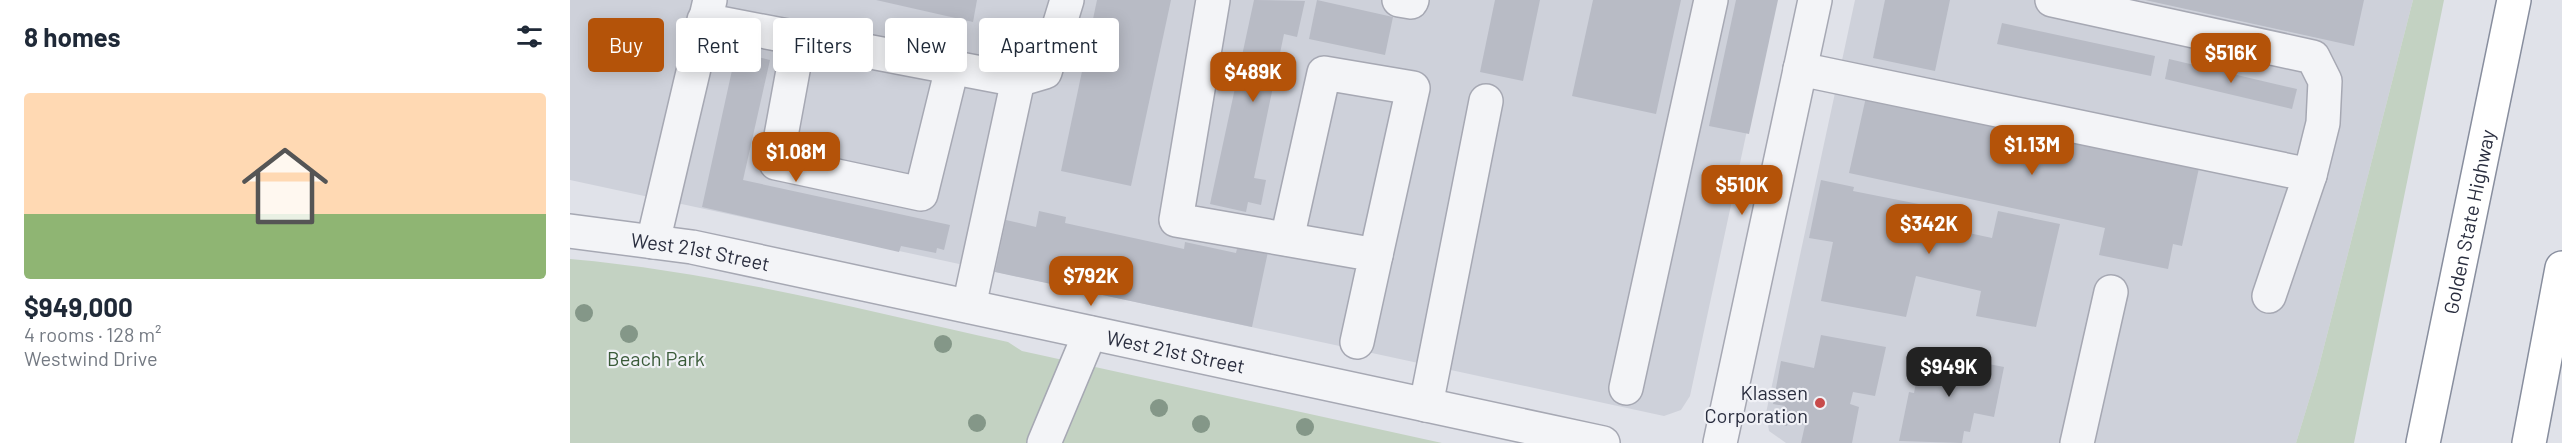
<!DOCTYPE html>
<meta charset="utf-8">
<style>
:root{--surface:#fff;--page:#f2f2f3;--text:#1f2937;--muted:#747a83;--accent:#b45309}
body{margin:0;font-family:Barlow,sans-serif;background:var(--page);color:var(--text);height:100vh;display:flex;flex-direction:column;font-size:22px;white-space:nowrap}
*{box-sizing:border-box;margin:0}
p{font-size:20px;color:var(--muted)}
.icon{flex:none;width:33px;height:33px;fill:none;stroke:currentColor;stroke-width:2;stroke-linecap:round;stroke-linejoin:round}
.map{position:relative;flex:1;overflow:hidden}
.side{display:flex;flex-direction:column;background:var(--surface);width:570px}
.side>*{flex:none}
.hud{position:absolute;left:18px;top:18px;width:570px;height:54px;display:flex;gap:12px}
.price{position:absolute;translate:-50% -51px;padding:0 14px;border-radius:12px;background:var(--accent);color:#fff;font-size:20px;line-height:39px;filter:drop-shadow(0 2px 3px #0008)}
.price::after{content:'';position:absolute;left:50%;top:36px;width:18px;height:14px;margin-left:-9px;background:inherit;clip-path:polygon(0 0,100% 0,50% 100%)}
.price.active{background:#222;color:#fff}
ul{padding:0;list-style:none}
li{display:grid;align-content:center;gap:12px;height:318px;padding:0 24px}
li span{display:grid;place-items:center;height:186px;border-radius:6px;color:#555}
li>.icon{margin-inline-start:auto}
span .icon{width:108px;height:108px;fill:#fffc;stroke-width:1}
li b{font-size:26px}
h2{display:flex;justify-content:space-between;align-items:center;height:72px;padding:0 24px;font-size:26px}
.chip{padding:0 21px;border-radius:6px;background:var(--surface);box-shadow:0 3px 15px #0003;font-size:21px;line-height:54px}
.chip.active{background:var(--accent);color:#fff}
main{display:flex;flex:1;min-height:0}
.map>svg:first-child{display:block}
.built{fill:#ced1da}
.green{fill:#c3d2c2}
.building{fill:#b8bbc5}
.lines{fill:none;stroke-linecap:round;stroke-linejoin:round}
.minor-casing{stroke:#a6a8b3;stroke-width:36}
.highway-casing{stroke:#888e9e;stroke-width:36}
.minor{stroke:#f3f4f7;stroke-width:33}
.highway{stroke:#fff;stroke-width:33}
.tree{fill:#849788}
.poi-dot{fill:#c84b4b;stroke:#f0f1f6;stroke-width:2}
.labels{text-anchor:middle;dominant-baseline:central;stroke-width:4.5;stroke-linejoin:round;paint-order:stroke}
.street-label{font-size:20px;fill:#2a2e3f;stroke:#f0f1f6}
.park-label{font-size:20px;fill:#395a38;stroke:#f0f1f6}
.poi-label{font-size:20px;fill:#2a2e3f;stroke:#f0f1f6;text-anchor:end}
</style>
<main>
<section class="side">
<h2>8 homes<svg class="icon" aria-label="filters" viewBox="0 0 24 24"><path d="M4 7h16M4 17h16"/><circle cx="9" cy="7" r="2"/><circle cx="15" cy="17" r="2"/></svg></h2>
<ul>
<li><span style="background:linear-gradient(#ffd9b3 65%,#8fb573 0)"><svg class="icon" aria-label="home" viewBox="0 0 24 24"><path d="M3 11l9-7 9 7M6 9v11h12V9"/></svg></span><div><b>$949,000</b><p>4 rooms · 128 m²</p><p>Westwind Drive</p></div></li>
</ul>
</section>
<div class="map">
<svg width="1992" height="443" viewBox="0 0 1992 443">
<rect width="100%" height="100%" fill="#e0e2e9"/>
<g class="built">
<path d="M0,0h1205l-85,396 -9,14 -17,6 -1094,-236z"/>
<path d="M1285,0h558l-96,374 -21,69h-510l-17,-12 -3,-18z"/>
</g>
<g class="green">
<path d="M1843,0h31l-90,443h-58l21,-69z"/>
<path d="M0,259c148,13 293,51 438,83l14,9 420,92h-872z"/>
</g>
<g class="building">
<path d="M306,0h101l-4,22z"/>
<path d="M527,0h74l-40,186 -70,-15z"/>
<path d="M684,0l51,1 -8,36 -13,-3 -30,144 12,2 -5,25 -13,-3 -2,10 -36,-8z"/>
<path d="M747,0l76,17 -8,38 -76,-16z"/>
<path d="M925,0h45l-17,81 -43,-9z"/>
<path d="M1023,0h88l-25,114 -84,-18z"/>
<path d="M1166,0h42l-29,134 -40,-8z"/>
<path d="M1315,0h65l-15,71 -62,-13z"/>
<path d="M1575,0h219l-10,46z"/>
<path d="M1432,23l153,33 -4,20 -154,-32z"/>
<path d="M166,52l34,8 -27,120 207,45 -6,25 -7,-2 -1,5 -35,-7 -2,6 -197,-45z"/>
<path d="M1599,59l128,30 -5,20 -127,-30z"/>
<path d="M1296,97l333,71 -17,78 -9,-2 -5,25 -69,-14 6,-27 -256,-55z"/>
<path d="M1251,180l33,7 -1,4 106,21 -4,18 37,8 6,-27 62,13 -24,103 -60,-11 5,-25 -65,-15 -10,41 -85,-16 12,-59 -24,-4z"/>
<path d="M469,211l27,6 -1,6 119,26 1,-7 51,11 3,-13 30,7 -17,80 -257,-55 11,-52 30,7z"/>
<path d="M1251,335l65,12 -11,49 -22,-4 -3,12 9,3 -7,36h-51l4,-18 -17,-3 -1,4 -5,-1 3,-19 -12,-2 8,-43 33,7z"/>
<path d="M1352,351l82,16 -10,50 -20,-4 -4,19 -6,-1 -2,12 -63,-2 10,-49 5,1z"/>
</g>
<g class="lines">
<defs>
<g id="minor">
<path d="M643,0l-37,220 200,35 -19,87"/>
<path d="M829,0l12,2 1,-2"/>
<path d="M1482,0l261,57 12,24 -2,42 -13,52"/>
<path d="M134,20l314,60 27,-8 22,-72"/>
<path d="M229,38l-23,125 145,31 31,-126"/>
<path d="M1230,69l510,106 -41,121"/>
<path id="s1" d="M0,231l122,16 911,196"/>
<path d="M717,239l37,-166 89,15 -37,167"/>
<path d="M83,242l57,-242"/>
<path d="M399,306l49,-226"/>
<path d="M1056,388l85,-388"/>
<path d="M856,405l60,-304"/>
<path d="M474,443l46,-110"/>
<path d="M1150,443l95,-443"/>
<path d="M1507,443l34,-151"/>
</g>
<g id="highway">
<path id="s2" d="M1853,443l91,-443"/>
<path d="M1959,443l33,-175"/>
</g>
</defs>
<use href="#minor" class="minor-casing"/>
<use href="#highway" class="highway-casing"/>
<use href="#minor" class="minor"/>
<use href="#highway" class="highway"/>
</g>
<g class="tree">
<circle cx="14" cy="313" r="9"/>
<circle cx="59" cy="334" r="9"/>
<circle cx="373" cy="344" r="9"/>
<circle cx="589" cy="408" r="9"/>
<circle cx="407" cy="423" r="9"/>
<circle cx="631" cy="424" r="9"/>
<circle cx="735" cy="427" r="9"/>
</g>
<circle class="poi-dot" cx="1250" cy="403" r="6"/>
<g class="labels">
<g class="street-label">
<text stroke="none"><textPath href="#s2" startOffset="226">Golden State Highway</textPath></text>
<text stroke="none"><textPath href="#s1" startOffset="132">West 21st Street</textPath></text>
<text stroke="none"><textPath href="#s1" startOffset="618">West 21st Street</textPath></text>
</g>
<g class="park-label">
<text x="86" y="358">Beach Park</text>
</g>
<g class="poi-label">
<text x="1238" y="392">Klassen<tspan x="1238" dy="23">Corporation</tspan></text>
</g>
</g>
</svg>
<b class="price" style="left:1661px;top:84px">$516K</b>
<b class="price" style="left:683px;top:103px">$489K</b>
<b class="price" style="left:1462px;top:176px">$1.13M</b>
<b class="price" style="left:226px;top:183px">$1.08M</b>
<b class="price" style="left:1172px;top:216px">$510K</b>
<b class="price" style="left:1359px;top:255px">$342K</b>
<b class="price" style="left:521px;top:307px">$792K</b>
<b class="price active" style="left:1379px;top:398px">$949K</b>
<div class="hud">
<a class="chip active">Buy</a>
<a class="chip">Rent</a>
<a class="chip">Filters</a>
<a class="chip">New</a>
<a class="chip">Apartment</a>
</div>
</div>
</main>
